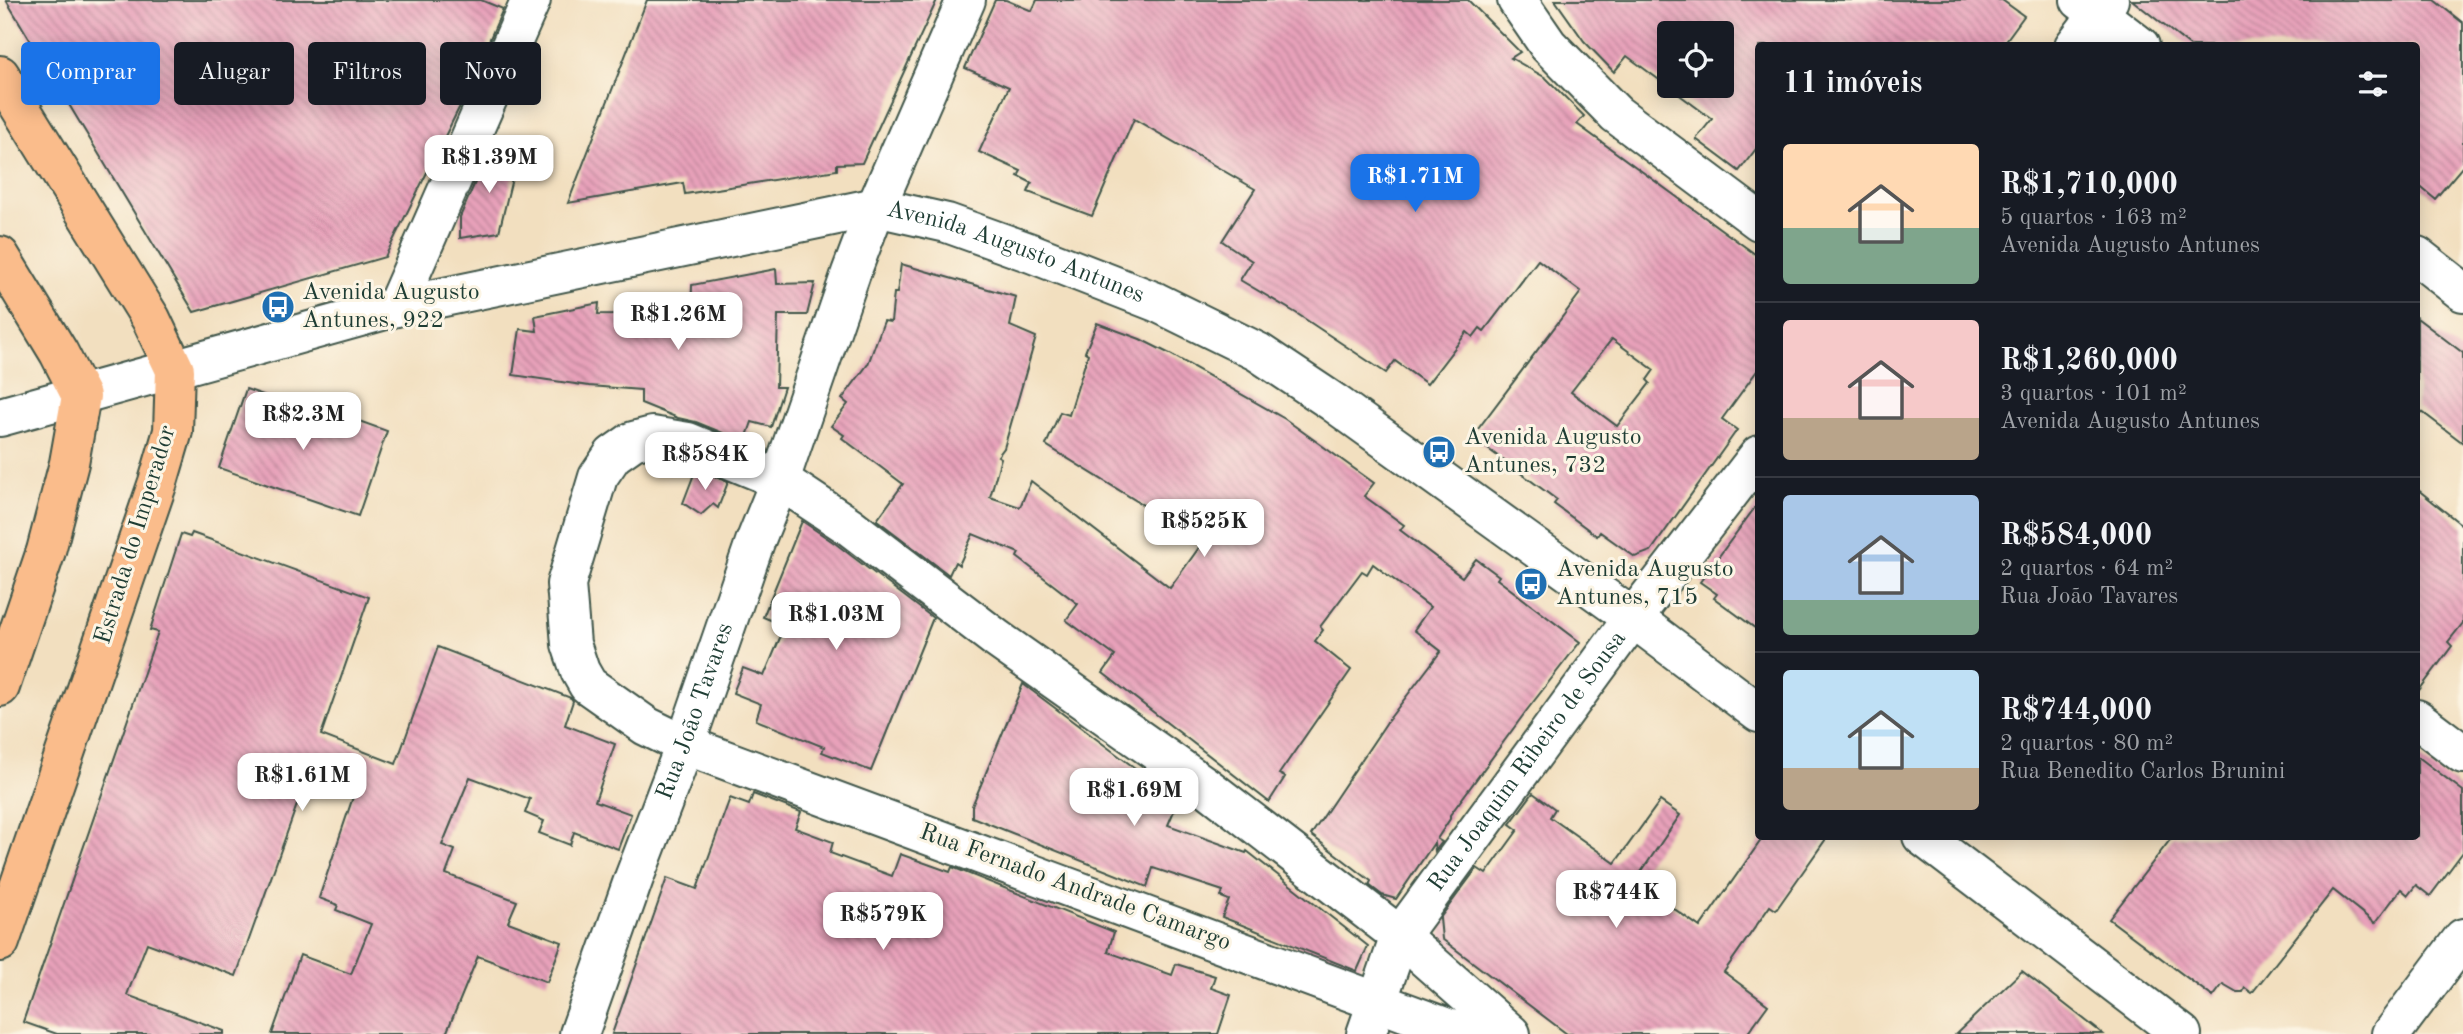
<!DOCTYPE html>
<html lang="pt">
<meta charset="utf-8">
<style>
:root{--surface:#171b24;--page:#242831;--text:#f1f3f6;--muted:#9ea1a6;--line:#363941;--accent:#1a73e8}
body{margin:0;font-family:"Old Standard TT",serif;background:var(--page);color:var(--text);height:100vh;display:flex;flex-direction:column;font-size:26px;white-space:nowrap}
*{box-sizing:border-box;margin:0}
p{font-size:23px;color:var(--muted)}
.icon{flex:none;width:38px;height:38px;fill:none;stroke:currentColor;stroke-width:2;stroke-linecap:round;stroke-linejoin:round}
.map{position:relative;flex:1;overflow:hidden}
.drawer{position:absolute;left:1755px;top:42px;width:665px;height:798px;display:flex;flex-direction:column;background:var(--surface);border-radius:7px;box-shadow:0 4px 18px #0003}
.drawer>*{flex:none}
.guide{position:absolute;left:21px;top:42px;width:665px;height:63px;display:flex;gap:14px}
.controls{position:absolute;left:1657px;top:21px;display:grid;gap:14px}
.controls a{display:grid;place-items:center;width:77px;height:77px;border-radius:7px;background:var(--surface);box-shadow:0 4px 18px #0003;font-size:35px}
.price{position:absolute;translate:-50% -60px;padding:0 16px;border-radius:14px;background:#fff;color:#222;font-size:23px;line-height:46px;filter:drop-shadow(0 2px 4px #0008)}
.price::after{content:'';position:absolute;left:50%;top:42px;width:21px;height:16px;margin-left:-10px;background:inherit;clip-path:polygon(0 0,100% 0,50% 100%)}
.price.selected{background:var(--accent);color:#fff}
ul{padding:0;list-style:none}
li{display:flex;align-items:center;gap:21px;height:175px;padding:0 28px}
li+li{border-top:2px solid var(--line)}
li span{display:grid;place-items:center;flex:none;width:196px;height:140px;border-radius:7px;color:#555}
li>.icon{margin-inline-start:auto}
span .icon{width:84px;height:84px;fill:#fffc;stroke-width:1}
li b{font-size:30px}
h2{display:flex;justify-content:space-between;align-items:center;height:84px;padding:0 28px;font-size:30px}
.pill{padding:0 24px;border-radius:7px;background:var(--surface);box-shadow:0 4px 18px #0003;font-size:24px;line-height:63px}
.pill.selected{background:var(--accent);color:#fff}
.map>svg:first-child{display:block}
.building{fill:url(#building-back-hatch);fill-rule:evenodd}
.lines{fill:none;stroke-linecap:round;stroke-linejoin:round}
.minor-casing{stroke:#3f5549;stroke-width:42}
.major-casing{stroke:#3f5549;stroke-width:42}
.minor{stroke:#fff;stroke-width:38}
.major{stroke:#fabc8b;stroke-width:38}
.labels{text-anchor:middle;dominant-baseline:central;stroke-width:6;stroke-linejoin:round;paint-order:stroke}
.street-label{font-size:24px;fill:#1f3d34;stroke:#fcf5e5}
.poi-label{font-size:24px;fill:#1f3d34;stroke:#fcf5e5;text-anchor:start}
</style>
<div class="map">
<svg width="2463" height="1034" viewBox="0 0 2463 1034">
<defs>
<pattern id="building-back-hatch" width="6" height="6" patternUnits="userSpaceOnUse" patternTransform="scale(1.75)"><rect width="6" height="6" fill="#e8a1ba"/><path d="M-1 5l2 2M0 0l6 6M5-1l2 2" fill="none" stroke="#bb8498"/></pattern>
</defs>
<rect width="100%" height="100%" fill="#fcf5e5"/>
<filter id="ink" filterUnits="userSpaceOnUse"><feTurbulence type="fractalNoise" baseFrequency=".0143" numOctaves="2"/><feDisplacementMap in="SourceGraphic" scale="14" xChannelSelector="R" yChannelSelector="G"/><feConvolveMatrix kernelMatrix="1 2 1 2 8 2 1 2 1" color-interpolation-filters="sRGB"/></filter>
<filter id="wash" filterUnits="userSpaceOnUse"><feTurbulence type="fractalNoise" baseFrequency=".00686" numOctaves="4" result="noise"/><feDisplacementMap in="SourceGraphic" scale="28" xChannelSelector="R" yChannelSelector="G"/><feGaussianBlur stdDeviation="1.57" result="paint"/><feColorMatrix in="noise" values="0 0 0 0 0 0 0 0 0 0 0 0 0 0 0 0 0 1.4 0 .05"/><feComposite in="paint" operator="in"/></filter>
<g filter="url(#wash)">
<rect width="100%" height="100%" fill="#f2dfbf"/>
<g id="blocks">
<g class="building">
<path d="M6,0h475l22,9 -40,91 -78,157 -191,55z"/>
<path d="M647,0h290l-75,163 -25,1v6l-152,24 -2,-11 -115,20z"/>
<path d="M995,0h11l26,11 5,-11h431l52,52 -9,6 35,20 38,38 -7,8 182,133v111l-37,51 15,11 -86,121 -16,6 -35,-25 -3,4 -43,-32 3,-4 -85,-63 109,-145 -43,-32 -54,71 -4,-3 -7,9 -6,-5 -40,52 -32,-23 -9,12 -90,-60 -56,-33 12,-19 -30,-20 33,-52 -121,-70 -42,97 -64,-24 4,-9 -14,-7 3,-5 -42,-19 30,-65 -44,-19zM1612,339l42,31 -7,10 3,3 -33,43 -46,-34z"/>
<path d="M1555,0h447l22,16 -22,30h-243v99l-20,26 -43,-32 16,-20 -85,-63 -13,16 -30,-31zM1670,33h52v53h-52z"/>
<path d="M2132,0h302l29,23v143l-28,33 -18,-15v-138h-227z"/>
<path d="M490,148l30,8 -6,14 -15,62 -39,6v-21z"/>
<path d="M901,264l115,33 -6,29 26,11 -32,111 -6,8 3,2 -11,39 30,10 11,-26 139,107 33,-46 -157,-97 14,-33 9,3 19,-61 -3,-2 12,-29 43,16 30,15 115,65 89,64 -10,13 40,29 -4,5 62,47 14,-18 23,17 -2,3 83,63 -53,68 -77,105v4l-13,20 5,3 -7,9 -1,-8 -38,56 -14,-4 -13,-10 2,-4 -60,-46 76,-113 54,-71 -27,-21 16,-23 -57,-43 -6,10 -5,-3 -42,56 3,3 -8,11 36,29 -72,104 6,3 -16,25 -166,-129 12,-17 -49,-36 12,-16 -61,-47 2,-4 -46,-19 -14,31 -4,-3 -6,13 -72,-55 26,-36 -61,-46 2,-3 -13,-9 17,-22 -6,-5 26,-35 16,-43 7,1 3,-29h3z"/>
<path d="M776,269l1,15 38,-1 -8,32h-29l-2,72h8l-13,40 -19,-5 -7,20 -49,-20 -18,-4 -37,-15v-13l-52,-4 -76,-11 7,-46 17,2 -2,-15 64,-13 -1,11 93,1 1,-30z"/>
<path d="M2417,318l46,35v90l-46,-35z"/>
<path d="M246,389l99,35 3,-7 39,14 -29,85 -139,-48z"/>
<path d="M696,469l32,13 -10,26 -5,-4 -12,11 -18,-12z"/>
<path d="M2417,489l46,37v97l-15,19 4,4 -35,47z"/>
<path d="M1759,502v129l-45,-33 3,-4 -17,-12z"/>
<path d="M802,521l34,23 97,74 -62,153 -49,-19 2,-5 -68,-27 5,-16 -28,-11 10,-25 21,8 21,-50 -22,-9z"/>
<path d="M192,533l177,64 -48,138 75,29 42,-117 133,51 2,3 -8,24 50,19 -20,57 36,13 -13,35 -44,-17 -4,13 -31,-12 5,-12 -19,-8 5,-14 -60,-22 -28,68 13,5 -9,24 71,27 -9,21 54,20 -15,40 -69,-26 -32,78h-174l28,-79 51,19 20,-50 -35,-14 2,-5 -19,-7 37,-110 -47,-17 -73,205 -89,-33 -20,52 97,36v3h-167l-34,-12 135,-390 -8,-2 31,-96 9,3z"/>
<path d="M1023,684l112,84 -7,21 48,17 -8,19 78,28 1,-2 121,95 -11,25 -135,-54 7,-17 -8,-3 2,-6 -70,-23 -6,19 -175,-70v-11z"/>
<path d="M2417,756l46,35v61l-33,44 -14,-11 -8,10 -7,-6 -26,34 -42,-33 -81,103 -7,-5 -2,4h-6l-14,-8 -10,13 -104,-78 64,-83h244z"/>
<path d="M1533,793l22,16 -5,8 65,46 45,-62 20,14 -45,66 65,46 64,-91h64l-52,74 -6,-4 -46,66 44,33 -21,29h-180l-125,-95 -2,-21 37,-50 9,6 32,-44 -8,-6z"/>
<path d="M753,794l48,18 -6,16 38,14 -3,11 62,23 8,-22 50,18 2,-5 162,65 -6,20 64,23 4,-11 39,12 -4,12 20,7 -13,39h-606l55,-156 30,11 33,-91 19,7z"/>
<path d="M2022,971l26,20 55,43h-147z"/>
</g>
</g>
</g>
<g filter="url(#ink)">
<use href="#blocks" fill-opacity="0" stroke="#3f5549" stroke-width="2"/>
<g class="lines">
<defs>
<g id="minor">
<path d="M1517,0l31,45 68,69 143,107"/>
<path d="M2080,0l60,46"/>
<path d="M2074,46l35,-46"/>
<path d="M2417,256l46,36"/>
<path d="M396,307l135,-307"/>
<path id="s1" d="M0,417l396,-110 480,-100 71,16 84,30 125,49 102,50 75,50 300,216 126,95"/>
<path d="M2417,719l46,35"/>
<path d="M1922,836l260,198"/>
<path id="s2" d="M579,1034l55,-156 51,-133 70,-203 25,-62 71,-207 25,-66 90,-207"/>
<path id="s3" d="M1366,1034l34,-98 233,-318 126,-163"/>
<path d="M1464,1034l-779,-289 -39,-19 -58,-41 -8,-14 -9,-27 -5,-60 32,-107 15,-22 20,-14 19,-5 36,6 92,38 69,46 148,113 211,149 192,148 111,98"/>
<path d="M2391,1034l72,-96"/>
</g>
<g id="major">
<path d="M0,75l151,244 24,51 -2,61 -15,51 -158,460"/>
<path d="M0,256l59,97 22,43 -12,67 -23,88 -46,136"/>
</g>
</defs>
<use href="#minor" class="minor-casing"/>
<use href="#major" class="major-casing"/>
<use href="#minor" class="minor"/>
<use href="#major" class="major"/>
</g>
</g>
<defs>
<symbol id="bus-disc" viewBox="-11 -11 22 22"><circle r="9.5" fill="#1f6fb2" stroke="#fcf5e5"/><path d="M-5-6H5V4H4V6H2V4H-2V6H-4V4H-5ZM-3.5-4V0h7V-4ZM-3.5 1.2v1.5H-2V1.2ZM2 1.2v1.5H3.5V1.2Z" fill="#fff"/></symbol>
</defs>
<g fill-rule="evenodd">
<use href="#bus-disc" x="259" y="288" width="38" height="38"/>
<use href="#bus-disc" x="1420" y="433" width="38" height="38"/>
<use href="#bus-disc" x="1512" y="565" width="38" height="38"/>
</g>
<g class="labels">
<g class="street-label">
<text stroke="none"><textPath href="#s1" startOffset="1048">Avenida Augusto Antunes</textPath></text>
<text transform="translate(136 535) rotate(-73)">Estrada do Imperador</text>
<text stroke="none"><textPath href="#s2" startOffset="343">Rua João Tavares</textPath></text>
<text stroke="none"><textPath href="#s3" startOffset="320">Rua Joaquim Ribeiro de Sousa</textPath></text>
<text transform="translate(1075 888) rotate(20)">Rua Fernado Andrade Camargo</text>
</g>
<g class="poi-label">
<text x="302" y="293">Avenida Augusto<tspan x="302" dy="28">Antunes, 922</tspan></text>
<text x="1464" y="438">Avenida Augusto<tspan x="1464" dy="28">Antunes, 732</tspan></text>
<text x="1556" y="570">Avenida Augusto<tspan x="1556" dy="28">Antunes, 715</tspan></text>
</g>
</g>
</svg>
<div class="controls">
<a><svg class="icon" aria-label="locate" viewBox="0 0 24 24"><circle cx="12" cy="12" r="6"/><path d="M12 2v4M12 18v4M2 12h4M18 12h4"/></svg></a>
</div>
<b class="price" style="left:489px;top:195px">R$1.39M</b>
<b class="price selected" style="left:1415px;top:214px">R$1.71M</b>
<b class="price" style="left:678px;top:352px">R$1.26M</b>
<b class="price" style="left:303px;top:452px">R$2.3M</b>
<b class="price" style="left:705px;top:492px">R$584K</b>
<b class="price" style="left:1204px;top:559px">R$525K</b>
<b class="price" style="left:836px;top:652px">R$1.03M</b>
<b class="price" style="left:302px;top:813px">R$1.61M</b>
<b class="price" style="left:1134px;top:828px">R$1.69M</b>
<b class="price" style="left:1616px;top:930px">R$744K</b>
<b class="price" style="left:883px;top:952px">R$579K</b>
<div class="guide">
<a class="pill selected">Comprar</a>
<a class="pill">Alugar</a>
<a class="pill">Filtros</a>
<a class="pill">Novo</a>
</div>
<section class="drawer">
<h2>11 imóveis<svg class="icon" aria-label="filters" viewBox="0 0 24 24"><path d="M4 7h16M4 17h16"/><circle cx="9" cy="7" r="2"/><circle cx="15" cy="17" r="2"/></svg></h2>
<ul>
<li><span style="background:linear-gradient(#ffd9b3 60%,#7fa58c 0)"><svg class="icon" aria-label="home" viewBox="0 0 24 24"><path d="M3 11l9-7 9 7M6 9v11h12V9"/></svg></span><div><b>R$1,710,000</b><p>5 quartos · 163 m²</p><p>Avenida Augusto Antunes</p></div></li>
<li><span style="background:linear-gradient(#f6c9c9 70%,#b9a48a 0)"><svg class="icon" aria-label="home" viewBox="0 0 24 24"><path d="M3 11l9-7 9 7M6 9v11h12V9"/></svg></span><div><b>R$1,260,000</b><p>3 quartos · 101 m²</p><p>Avenida Augusto Antunes</p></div></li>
<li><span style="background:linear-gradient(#a9c7e8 75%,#7fa58c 0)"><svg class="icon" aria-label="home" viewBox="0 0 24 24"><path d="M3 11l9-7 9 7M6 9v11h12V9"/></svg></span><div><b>R$584,000</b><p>2 quartos · 64 m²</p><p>Rua João Tavares</p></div></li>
<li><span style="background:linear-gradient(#bfe0f5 70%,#b9a48a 0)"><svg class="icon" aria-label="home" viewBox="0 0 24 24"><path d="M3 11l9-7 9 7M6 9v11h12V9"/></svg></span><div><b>R$744,000</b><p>2 quartos · 80 m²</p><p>Rua Benedito Carlos Brunini</p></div></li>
</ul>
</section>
</div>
